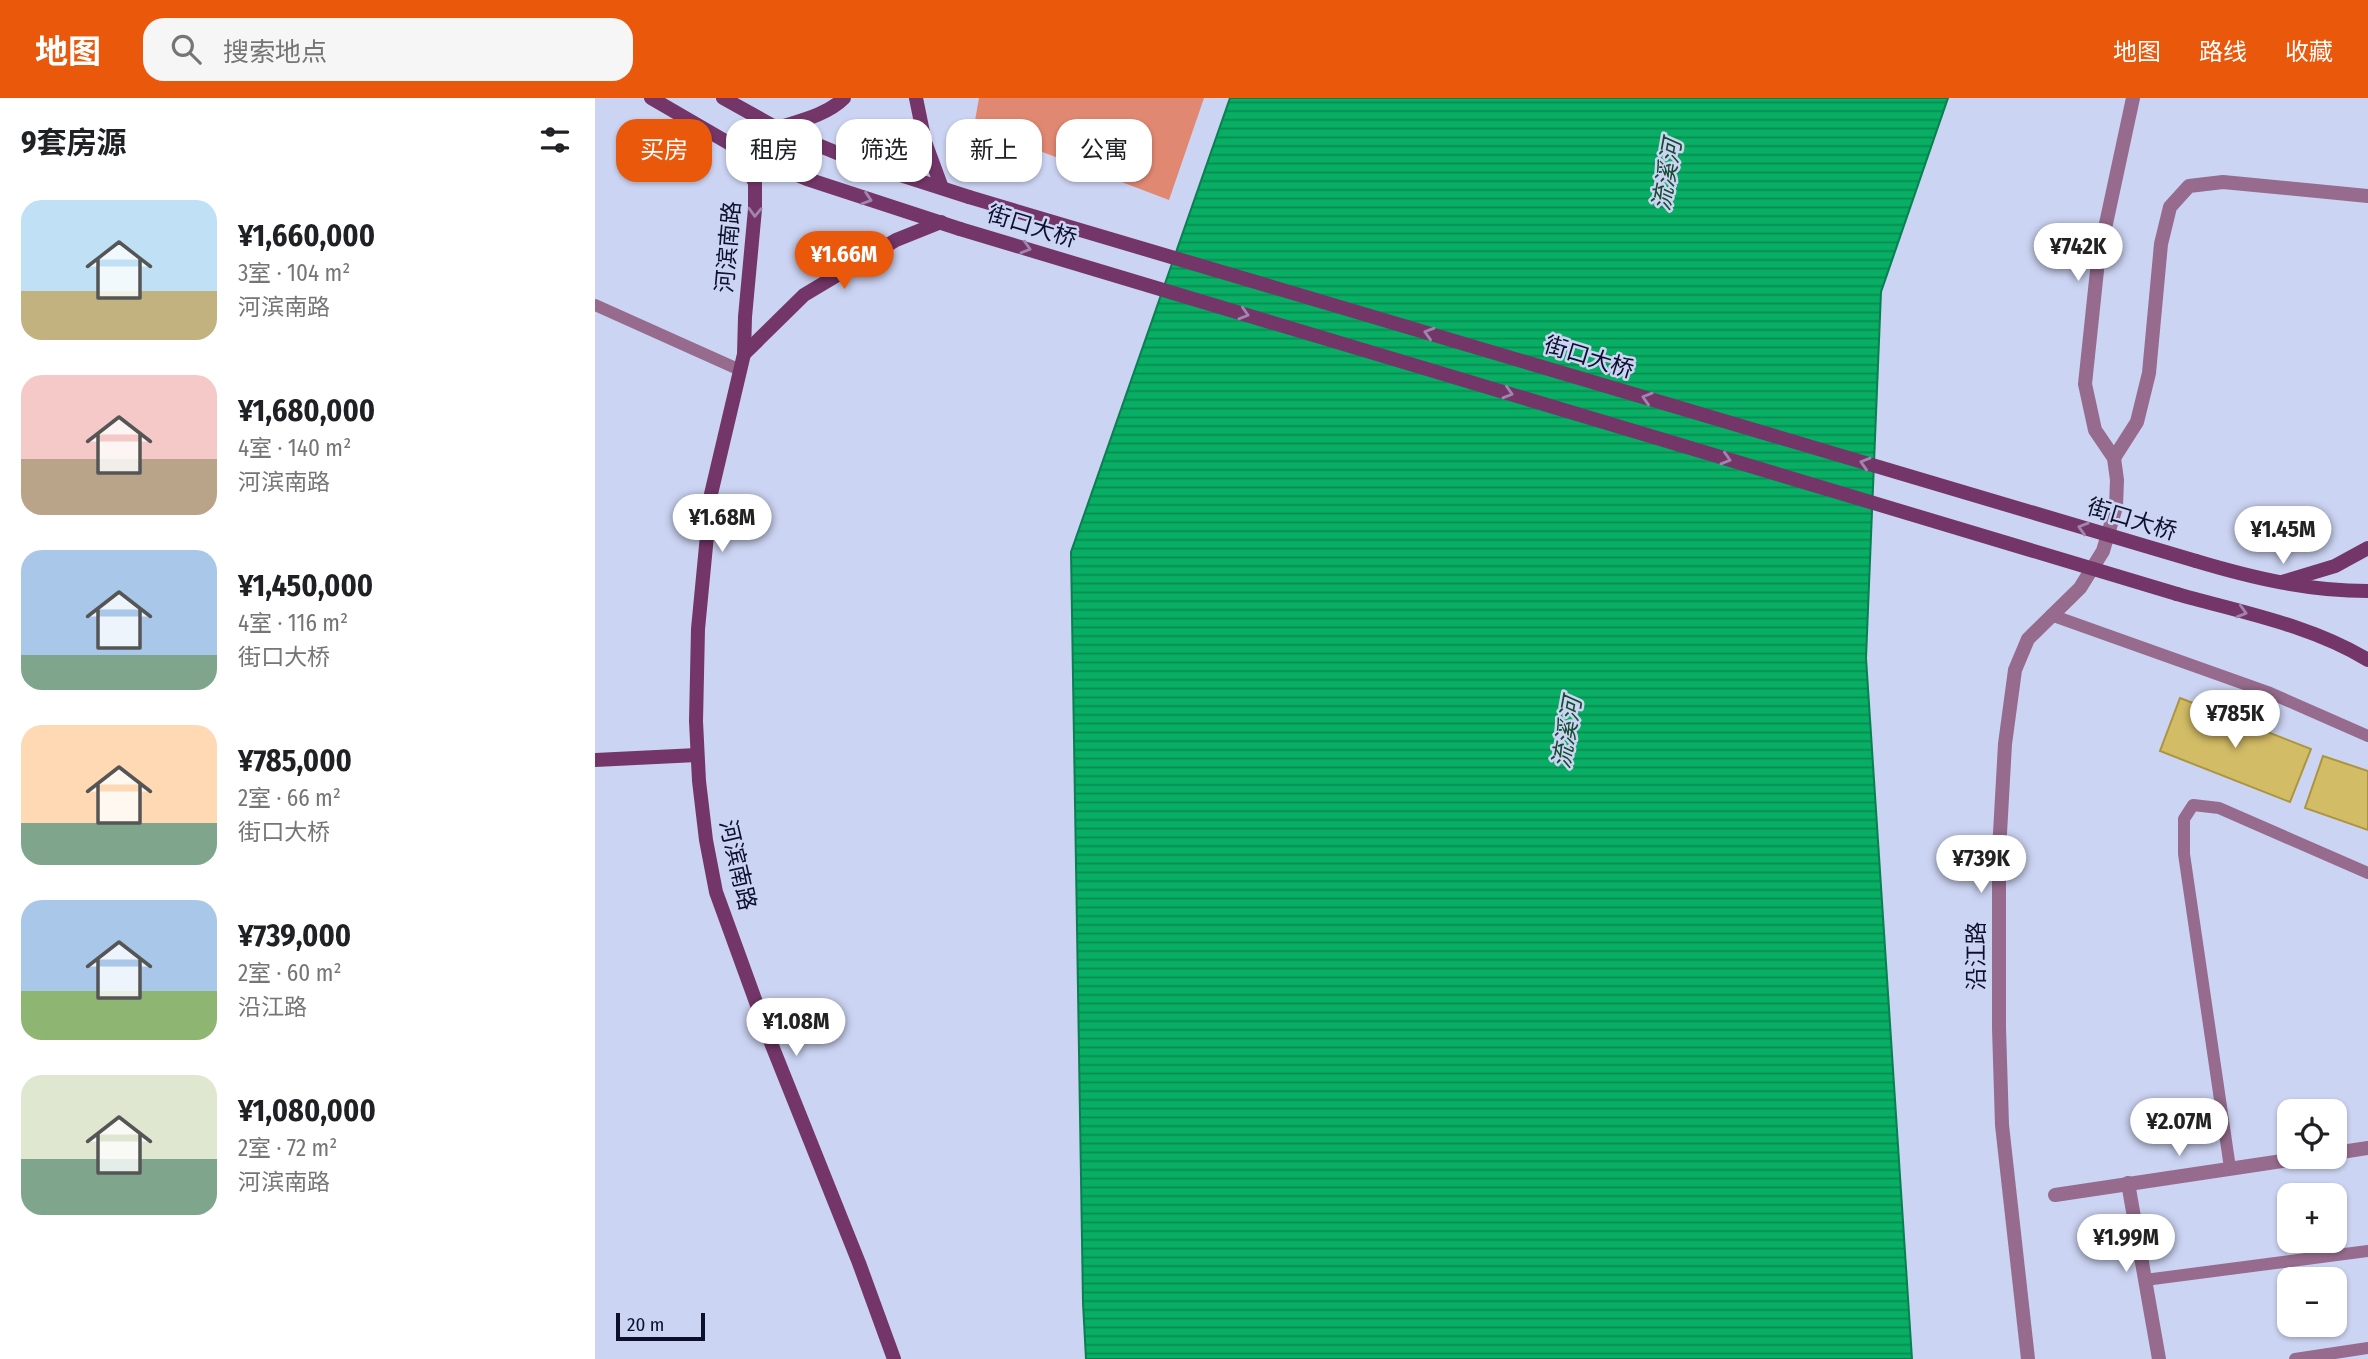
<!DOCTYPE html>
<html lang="zh">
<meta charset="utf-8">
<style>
:root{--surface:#fff;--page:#f6f6f6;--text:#202124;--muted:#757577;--accent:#ea580c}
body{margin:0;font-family:"Fira Sans Condensed","Noto Sans SC",sans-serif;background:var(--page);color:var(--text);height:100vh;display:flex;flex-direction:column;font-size:26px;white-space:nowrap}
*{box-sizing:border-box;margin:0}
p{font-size:23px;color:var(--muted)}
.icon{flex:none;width:38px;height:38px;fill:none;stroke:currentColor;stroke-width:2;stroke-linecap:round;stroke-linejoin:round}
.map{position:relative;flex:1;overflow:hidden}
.sheet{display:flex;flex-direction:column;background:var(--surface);width:595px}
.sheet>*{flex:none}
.guide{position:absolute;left:21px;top:21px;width:665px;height:63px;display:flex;gap:14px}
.buttons{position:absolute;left:1682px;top:1001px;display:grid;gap:14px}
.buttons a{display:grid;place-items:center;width:70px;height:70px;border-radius:14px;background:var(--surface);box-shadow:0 2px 5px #0004;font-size:35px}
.scale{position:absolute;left:21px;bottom:18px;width:89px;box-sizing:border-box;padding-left:7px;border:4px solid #0c102b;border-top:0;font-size:19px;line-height:24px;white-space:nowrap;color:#0c102b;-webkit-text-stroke:5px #ccd4f3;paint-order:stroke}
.price{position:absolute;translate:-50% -60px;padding:0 16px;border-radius:24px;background:#fff;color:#222;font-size:23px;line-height:46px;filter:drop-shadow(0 2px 4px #0008)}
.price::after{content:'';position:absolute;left:50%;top:42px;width:21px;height:16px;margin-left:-10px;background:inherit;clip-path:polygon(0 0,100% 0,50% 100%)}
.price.active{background:var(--accent);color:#fff}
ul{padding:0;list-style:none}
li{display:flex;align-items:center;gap:21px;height:175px;padding:0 21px}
li span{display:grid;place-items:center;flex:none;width:196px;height:140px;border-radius:21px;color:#555}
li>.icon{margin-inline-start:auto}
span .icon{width:84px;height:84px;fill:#fffc;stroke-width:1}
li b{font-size:30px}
h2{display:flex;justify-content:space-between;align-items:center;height:84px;padding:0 21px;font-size:30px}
.pill{padding:0 24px;border-radius:21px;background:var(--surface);box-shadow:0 2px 5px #0004;font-size:24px;line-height:63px}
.pill.active{background:var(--accent);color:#fff}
header{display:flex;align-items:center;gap:42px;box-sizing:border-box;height:98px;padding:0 35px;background:var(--accent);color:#fff}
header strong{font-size:33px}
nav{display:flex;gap:38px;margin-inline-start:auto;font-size:24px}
.search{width:490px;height:63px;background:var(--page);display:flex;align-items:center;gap:18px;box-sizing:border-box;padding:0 24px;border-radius:21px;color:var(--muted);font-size:26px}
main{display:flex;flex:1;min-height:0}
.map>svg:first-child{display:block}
.green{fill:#e08872}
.water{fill:url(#water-rules);stroke:#097f52;stroke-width:2}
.building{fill:#d3bc66;stroke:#ac953e;stroke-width:2}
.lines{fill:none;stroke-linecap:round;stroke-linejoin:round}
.lane{stroke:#966b8d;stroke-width:12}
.street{stroke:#966b8d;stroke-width:14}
.secondary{stroke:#743669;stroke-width:14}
.secondary-bridge{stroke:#743669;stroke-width:14}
.oneway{stroke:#a085ae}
.labels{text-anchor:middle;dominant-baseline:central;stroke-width:5;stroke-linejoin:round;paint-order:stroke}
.street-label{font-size:23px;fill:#0c102b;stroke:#ccd4f3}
.water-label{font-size:24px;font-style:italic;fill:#174d2e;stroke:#ccd4f3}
</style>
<header>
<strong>地图</strong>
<div class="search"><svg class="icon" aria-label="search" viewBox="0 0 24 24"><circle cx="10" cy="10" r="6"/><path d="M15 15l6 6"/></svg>搜索地点</div>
<nav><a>地图</a><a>路线</a><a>收藏</a></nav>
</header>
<main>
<section class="sheet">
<h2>9套房源<svg class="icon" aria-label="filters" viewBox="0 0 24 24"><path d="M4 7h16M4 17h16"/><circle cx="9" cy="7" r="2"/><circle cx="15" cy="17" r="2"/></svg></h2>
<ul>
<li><span style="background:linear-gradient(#bfe0f5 65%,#c2b280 0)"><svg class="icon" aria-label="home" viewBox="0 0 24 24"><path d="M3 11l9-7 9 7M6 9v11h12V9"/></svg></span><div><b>¥1,660,000</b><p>3室 · 104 m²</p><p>河滨南路</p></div></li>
<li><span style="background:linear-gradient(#f6c9c9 60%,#b9a48a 0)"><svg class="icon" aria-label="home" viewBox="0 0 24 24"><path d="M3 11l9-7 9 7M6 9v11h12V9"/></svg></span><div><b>¥1,680,000</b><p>4室 · 140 m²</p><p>河滨南路</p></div></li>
<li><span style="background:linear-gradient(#a9c7e8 75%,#7fa58c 0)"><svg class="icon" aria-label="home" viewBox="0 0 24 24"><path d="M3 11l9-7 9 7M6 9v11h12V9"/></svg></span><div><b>¥1,450,000</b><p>4室 · 116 m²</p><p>街口大桥</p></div></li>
<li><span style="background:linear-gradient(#ffd9b3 70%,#7fa58c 0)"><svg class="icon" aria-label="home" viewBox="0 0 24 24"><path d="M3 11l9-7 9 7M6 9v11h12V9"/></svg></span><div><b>¥785,000</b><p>2室 · 66 m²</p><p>街口大桥</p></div></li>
<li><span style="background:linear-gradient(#a9c7e8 65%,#8fb573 0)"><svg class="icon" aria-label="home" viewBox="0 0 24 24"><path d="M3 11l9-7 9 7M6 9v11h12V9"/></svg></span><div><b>¥739,000</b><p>2室 · 60 m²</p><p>沿江路</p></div></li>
<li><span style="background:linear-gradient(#dfe7d0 60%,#7fa58c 0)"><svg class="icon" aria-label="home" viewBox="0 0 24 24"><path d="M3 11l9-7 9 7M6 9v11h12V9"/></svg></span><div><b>¥1,080,000</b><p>2室 · 72 m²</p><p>河滨南路</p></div></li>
</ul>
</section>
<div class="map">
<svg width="1773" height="1261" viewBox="0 0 1773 1261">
<defs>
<pattern id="water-rules" width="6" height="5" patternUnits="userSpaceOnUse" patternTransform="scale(1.75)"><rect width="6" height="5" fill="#08ae63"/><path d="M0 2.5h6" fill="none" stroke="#078c52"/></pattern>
</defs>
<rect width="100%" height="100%" fill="#ccd4f3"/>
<path class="green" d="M384,0h225l-35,102 -195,-74z"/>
<path class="water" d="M635,0h718l-67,194 -15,366 46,701h-826l-3,-56 -12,-751z"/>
<g class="building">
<path d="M1585,600l131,51 -21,53 -130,-51z"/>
<path d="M1728,658l45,15v59l-63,-22z"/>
</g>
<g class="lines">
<g class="lane">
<path d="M0,207l145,65"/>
<path d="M1456,517l219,78 98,43"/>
<path d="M1635,1070l-46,-314v-35l9,-14 26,3 149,65"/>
<path d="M1550,1182l223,-29"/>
<path d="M1700,1261l73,-11"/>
</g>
<g class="street">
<path d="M1519,360l23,-36 12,-49 12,-129 9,-37 19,-21 34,-4 145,14"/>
<path d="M1740,1055l33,-5"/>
<path d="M1533,1085l31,176"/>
<path d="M1460,1097l254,-38"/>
<path d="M1433,1261l-26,-234 -3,-97v-177l6,-107 10,-74 13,-31 52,-51 23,-37 13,-44 1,-27 -3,-22 -19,-28 -10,-46 13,-123 35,-163"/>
</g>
<g class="secondary">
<path d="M56,0l100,58 56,23 153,50"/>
<path d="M128,0l54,30 77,32 115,37"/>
<path d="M321,0l9,44 17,46"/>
<path d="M182,30c22,-7 50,-13 67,-30"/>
<path d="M141,50l19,35v26l-10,108 -1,37 -33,140 -13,135 -2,92 3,60 7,59 10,52 53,146 90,225 35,96"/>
<path d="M149,256l60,-59 92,-55 45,-18"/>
<path d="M1601,463c57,17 112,30 172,30"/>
<path d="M1687,484l53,-16 33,-18"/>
<path d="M1582,496c63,18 134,31 191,66"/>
<path d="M0,662l102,-5"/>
</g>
<g class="secondary-bridge">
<path d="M374,99l1227,364"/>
<path d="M365,131l1217,365"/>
</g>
</g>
<defs><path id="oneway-chevron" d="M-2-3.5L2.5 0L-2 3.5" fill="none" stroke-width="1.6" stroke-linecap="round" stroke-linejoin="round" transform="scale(1.75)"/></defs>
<g class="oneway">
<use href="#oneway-chevron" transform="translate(272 101) rotate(18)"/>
<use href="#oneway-chevron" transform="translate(160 114) rotate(92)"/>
<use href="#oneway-chevron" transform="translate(431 150) rotate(17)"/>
<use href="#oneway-chevron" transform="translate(649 216) rotate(17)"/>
<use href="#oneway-chevron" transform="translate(834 235) rotate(-163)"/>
<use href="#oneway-chevron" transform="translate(913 295) rotate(17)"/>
<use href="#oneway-chevron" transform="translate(1052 300) rotate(-163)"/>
<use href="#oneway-chevron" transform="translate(1131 361) rotate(17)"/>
<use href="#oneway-chevron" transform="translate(1270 365) rotate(-163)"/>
<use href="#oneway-chevron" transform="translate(1488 430) rotate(-163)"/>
<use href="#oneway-chevron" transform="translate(1647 514) rotate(16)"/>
</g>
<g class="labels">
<g class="street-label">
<text transform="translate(437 128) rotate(17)">街口大桥</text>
<text transform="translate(133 149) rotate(-85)">河滨南路</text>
<text transform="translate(994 259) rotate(17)">街口大桥</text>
<text transform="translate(1537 421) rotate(17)">街口大桥</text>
<text transform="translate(143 767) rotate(77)">河滨南路</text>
<text transform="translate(1381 858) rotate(-90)">沿江路</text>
</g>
<g class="water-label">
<text transform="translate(1072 77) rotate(-80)">流溪河</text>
<text transform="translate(972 635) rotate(-80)">流溪河</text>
</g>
</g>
</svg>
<div class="buttons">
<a><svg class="icon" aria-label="locate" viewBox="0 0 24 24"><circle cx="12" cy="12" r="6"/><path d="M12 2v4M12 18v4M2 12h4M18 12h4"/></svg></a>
<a>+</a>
<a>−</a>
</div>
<div class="scale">20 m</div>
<b class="price" style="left:1483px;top:185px">¥742K</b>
<b class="price active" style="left:249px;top:193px">¥1.66M</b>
<b class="price" style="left:127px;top:456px">¥1.68M</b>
<b class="price" style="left:1688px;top:468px">¥1.45M</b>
<b class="price" style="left:1640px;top:652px">¥785K</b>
<b class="price" style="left:1386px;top:797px">¥739K</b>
<b class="price" style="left:201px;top:960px">¥1.08M</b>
<b class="price" style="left:1584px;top:1060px">¥2.07M</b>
<b class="price" style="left:1531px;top:1176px">¥1.99M</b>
<div class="guide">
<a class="pill active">买房</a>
<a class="pill">租房</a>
<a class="pill">筛选</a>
<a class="pill">新上</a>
<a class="pill">公寓</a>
</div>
</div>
</main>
